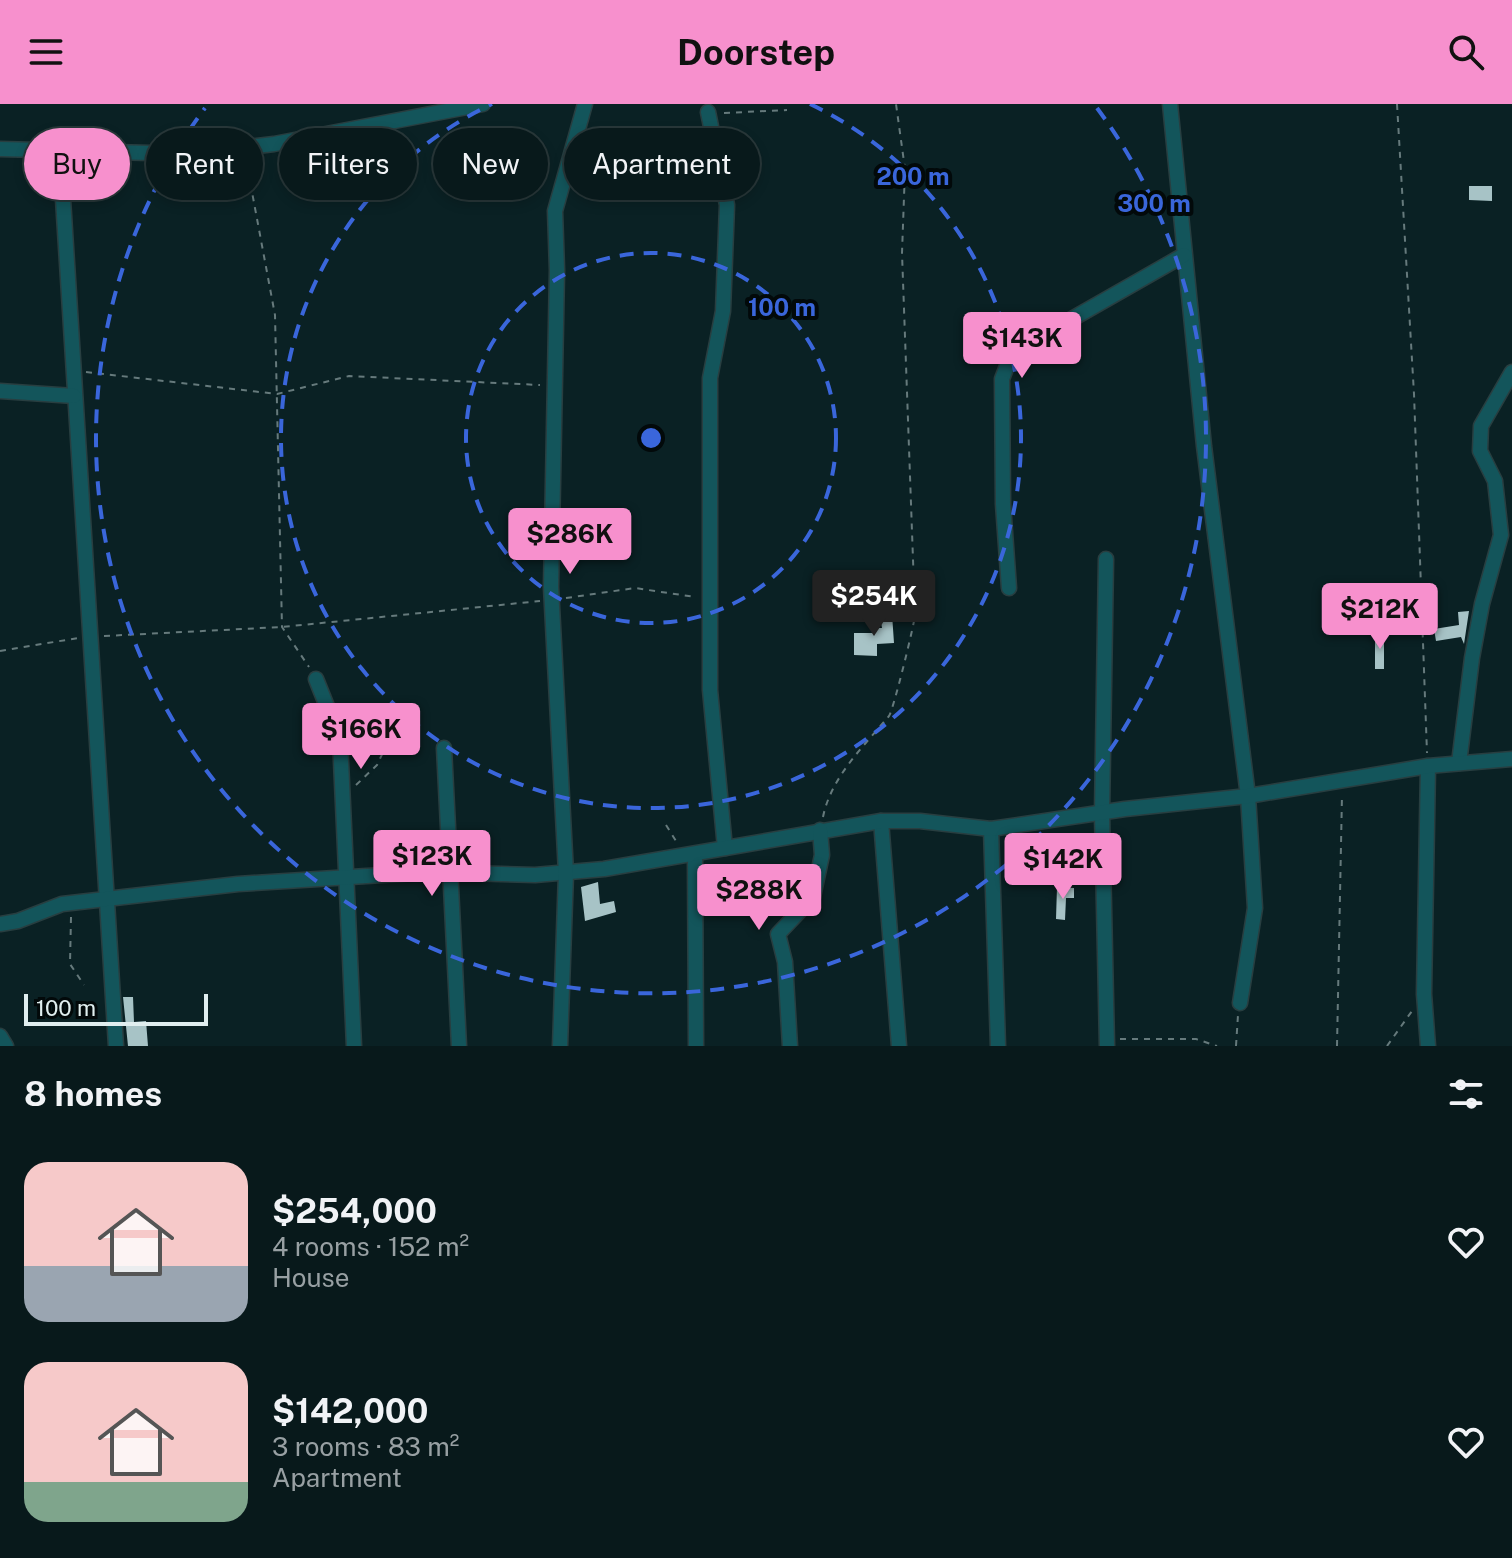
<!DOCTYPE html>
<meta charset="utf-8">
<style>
:root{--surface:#08191b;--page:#112224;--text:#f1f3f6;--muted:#98a0a3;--line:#29383a;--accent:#f790cd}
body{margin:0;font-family:"Public Sans",sans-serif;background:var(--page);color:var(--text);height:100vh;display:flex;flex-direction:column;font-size:30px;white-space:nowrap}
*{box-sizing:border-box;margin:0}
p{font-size:26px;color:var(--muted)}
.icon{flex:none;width:44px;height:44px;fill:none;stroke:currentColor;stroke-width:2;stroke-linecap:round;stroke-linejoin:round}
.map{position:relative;height:942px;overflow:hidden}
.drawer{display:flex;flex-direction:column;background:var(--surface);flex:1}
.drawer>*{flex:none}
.top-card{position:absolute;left:24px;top:24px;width:800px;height:72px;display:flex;gap:16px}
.scale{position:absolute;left:24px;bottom:20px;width:184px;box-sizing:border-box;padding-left:8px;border:4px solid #e0eeef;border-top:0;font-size:22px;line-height:28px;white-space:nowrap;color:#e0eeef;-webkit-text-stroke:6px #02090a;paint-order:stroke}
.price{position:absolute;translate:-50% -68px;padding:0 18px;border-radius:8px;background:var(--accent);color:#111;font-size:26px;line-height:52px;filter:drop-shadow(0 2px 4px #0008)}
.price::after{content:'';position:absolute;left:50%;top:48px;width:24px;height:18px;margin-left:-12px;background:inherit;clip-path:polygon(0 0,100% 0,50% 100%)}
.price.selected{background:#222;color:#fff}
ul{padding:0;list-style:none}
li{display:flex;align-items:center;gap:24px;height:200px;padding:0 24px}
li span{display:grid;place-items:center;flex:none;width:224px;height:160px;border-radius:24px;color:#555}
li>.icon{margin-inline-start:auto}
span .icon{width:96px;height:96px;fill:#fffc;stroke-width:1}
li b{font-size:34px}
h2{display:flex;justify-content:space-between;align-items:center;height:96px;padding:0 24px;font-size:34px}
.tag{padding:0 28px;border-radius:36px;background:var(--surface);box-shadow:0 4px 12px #0003,0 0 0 2px var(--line);font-size:28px;line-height:72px}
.tag.selected{background:var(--accent);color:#111}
header{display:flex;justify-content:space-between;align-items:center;height:104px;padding:0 24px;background:var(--accent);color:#111;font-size:36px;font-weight:700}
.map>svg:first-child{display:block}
.building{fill:#a7c3c6}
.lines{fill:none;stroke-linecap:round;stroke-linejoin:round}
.minor-casing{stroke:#283e40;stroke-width:17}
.path{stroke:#667a7c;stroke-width:2;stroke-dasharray:6 6;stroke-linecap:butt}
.minor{stroke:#13555b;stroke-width:14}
.ring{fill:none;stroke:#3a66db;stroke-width:4;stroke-dasharray:14 10}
.centre{fill:#3a66db;stroke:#02090a;stroke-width:4}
.ring-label{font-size:24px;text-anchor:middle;font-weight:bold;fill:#3a66db;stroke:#02090a;stroke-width:8;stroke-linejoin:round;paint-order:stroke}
</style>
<header><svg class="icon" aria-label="menu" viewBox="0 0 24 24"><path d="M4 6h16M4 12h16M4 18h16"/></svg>Doorstep<svg class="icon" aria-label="search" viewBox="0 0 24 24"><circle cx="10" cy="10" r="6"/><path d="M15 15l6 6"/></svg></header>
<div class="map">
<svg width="1512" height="942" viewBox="0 0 1512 942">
<rect width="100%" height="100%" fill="#0a2124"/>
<g class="building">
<path d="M1469,82h23v15l-23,-1z"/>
<path d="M1469,507l-5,33 -3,-7 -25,4 -2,-12 25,-4 -1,-13z"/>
<path d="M892,510l2,29 -17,1v12l-23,-1v-22h19v-5h9l-2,-12z"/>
<rect x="1375" y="529" width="9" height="36"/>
<path d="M598,778l2,22 14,-3 2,11 -31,9 -4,-34z"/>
<path d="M1057,783l17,1v10h-8l-1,22 -9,-1z"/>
<path d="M123,893h10l1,25 12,-1 2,25h-20z"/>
</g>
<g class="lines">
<defs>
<g id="minor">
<path d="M1170,0l34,342 44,350 7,112 -15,95"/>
<path d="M708,8l19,93 -4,106 -13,67v312l15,158"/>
<path d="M0,45l188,5 86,-10 209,-40"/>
<path d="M60,47l56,895"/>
<path d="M0,287l74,5"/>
<path d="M1106,455l-4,255 5,232"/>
<path d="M1009,484l-6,-84 -1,-125 10,-26 172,-98"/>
<path d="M316,575l24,60 14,307"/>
<path d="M444,644l15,298"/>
<path d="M1459,659l13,-105 10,-54 19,-69 -6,-54 -15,-30 1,-25 31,-54"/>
<path d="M1428,662l-4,228 4,52"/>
<path d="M881,717l18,225"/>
<path d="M991,725l7,217"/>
<path d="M695,750l1,192"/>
<path d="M0,820l18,-3 44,-17 176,-20 193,-12 104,3 69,-6 277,-48h39l71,8 134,-20 123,-13 180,-30 84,-7"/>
<path d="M0,932l6,10"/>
<path d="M560,942l6,-173 -15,-286 6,-317 -2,-59 30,-107"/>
<path d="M790,942l-5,-84 -7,-28 35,-37 9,-42 -2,-25"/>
</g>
</defs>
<use href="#minor" class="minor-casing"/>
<g class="path">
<path d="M1397,0l17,290 13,359"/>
<path d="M724,9l63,-3"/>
<path d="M246,56l29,155 7,312 27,40"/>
<path d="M86,268l191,22 72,-18 191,9"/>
<path d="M566,494l69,-10 60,9"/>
<path d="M104,532l178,-9 258,-26"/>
<path d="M0,547l78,-13"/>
<path d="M356,681l21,-20 11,-23"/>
<path d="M823,713c8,-40 41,-71 66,-101 4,-5 25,-90 26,-101l-13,-362 3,-84 -9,-65"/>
<path d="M666,721l10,16"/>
<path d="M71,813l-1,47 14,21"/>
<path d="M1120,935h76l21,7"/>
<path d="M1236,942l2,-31"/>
<path d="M1337,942l5,-251"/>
<path d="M1387,942l25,-35"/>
</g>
<use href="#minor" class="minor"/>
</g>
<g class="ring">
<circle cx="651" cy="334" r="185"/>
<path d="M810 0A370 370 0 1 1 492 0"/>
<path d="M1097 4A555 555 0 1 1 205 4"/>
</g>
<circle cx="651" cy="334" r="12" class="centre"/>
<g class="ring-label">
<text x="913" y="81">200 m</text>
<text x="1154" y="108">300 m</text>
<text x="782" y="212">100 m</text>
</g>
</svg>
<div class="scale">100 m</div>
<b class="price" style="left:1022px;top:276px">$143K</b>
<b class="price" style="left:570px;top:472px">$286K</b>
<b class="price selected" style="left:874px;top:534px">$254K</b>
<b class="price" style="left:1380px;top:547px">$212K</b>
<b class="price" style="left:361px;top:667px">$166K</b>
<b class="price" style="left:432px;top:794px">$123K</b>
<b class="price" style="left:1063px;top:797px">$142K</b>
<b class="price" style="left:759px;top:828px">$288K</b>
<div class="top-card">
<a class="tag selected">Buy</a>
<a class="tag">Rent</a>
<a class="tag">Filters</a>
<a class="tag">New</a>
<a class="tag">Apartment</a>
</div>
</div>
<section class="drawer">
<h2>8 homes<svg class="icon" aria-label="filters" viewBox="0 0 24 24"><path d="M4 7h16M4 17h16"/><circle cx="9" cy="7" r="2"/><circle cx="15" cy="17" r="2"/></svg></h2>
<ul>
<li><span style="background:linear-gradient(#f6c9c9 65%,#9aa5b1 0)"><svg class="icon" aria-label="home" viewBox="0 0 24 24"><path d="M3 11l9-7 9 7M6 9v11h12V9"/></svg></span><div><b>$254,000</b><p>4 rooms · 152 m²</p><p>House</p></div><svg class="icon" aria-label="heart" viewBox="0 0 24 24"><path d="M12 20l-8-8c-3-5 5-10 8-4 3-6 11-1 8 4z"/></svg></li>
<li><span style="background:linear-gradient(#f6c9c9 75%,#7fa58c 0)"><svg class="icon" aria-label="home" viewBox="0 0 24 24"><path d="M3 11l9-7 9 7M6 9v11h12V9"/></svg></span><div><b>$142,000</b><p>3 rooms · 83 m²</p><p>Apartment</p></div><svg class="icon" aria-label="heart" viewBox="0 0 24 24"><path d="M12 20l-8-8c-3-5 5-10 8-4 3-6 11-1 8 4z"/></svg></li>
</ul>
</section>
